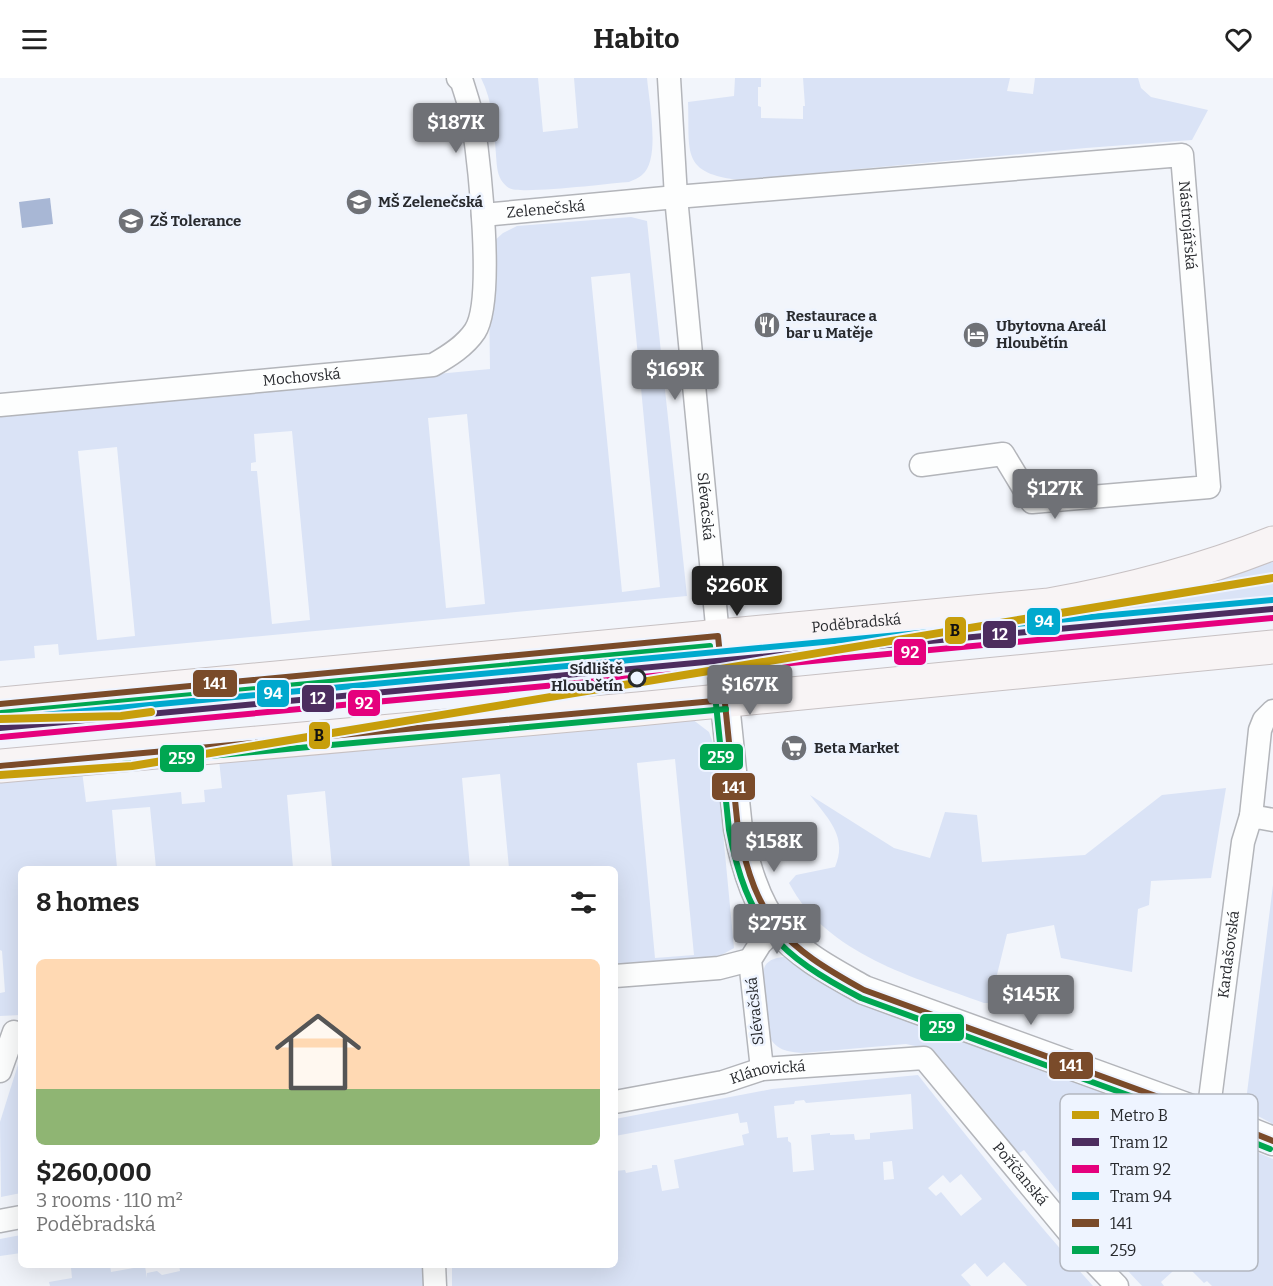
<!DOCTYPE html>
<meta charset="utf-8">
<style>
:root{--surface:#fff;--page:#f2f2f2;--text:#222;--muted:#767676;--accent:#6f7176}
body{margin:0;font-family:Bitter,serif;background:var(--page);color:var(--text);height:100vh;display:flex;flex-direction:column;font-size:22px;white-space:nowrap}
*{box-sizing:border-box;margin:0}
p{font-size:20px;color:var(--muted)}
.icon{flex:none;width:33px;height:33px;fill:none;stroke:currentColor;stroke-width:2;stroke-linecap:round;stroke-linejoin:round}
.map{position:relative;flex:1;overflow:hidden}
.drawer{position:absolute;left:18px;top:788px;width:600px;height:402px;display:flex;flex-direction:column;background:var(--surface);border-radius:9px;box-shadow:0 6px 24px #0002}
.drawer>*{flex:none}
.price{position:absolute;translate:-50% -51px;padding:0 14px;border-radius:6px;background:var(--accent);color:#fff;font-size:20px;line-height:39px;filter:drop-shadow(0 2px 3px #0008)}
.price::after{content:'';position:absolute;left:50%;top:36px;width:18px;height:14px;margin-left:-9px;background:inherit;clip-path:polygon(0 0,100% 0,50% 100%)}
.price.selected{background:#222;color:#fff}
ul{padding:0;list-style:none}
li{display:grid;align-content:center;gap:12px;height:318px;padding:0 18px}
li span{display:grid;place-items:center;height:186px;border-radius:9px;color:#555}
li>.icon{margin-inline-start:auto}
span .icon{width:108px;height:108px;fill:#fffc;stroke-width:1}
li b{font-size:26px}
h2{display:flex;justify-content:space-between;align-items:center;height:72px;padding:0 18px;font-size:26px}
header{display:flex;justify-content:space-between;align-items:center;height:78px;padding:0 18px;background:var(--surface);font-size:27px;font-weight:700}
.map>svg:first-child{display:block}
.green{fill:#dae3f6;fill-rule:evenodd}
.water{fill:#a8b7d5}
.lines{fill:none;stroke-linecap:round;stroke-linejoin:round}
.minor-casing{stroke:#b3b5ba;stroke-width:25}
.tertiary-casing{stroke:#b3b5ba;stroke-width:31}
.primary-casing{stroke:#c7c1c3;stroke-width:35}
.minor{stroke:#fdfefe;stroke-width:22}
.tertiary{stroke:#fdfefe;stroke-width:28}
.primary{stroke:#f8f4f5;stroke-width:33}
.bus-1-casing{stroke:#eef4ff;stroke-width:10}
.bus-2-casing{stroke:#eef4ff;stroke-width:10}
.bus-1{stroke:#7a4b2a;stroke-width:6}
.bus-2{stroke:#00a651;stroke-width:6}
.tram-1-casing{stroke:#eef4ff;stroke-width:10}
.tram-2-casing{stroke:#eef4ff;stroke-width:10}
.tram-3-casing{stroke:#eef4ff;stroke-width:10}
.tram-1{stroke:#4c2d5f;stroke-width:6}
.tram-2{stroke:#e5007d;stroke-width:6}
.tram-3{stroke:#00a9ce;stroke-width:6}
.metro-1-casing{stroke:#eef4ff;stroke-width:12}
.metro-1{stroke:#c79e0c;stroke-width:8}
.stop-dot{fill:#eef4ff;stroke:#282a2e;stroke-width:3}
.labels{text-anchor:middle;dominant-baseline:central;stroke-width:5;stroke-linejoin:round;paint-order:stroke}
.poi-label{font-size:15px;font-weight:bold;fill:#282a2e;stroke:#eef4ff;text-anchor:start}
.street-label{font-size:15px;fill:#282a2e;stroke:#eef4ff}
.stop-label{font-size:15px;font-weight:bold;fill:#282a2e;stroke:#eef4ff;text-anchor:end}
.key{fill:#eef4ff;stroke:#b3b7c0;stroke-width:1.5}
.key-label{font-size:16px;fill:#282a2e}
.line-badge{stroke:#eef4ff;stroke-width:2}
.badge-label{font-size:16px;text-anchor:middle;font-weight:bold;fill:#fff}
.pale-badge-label{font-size:16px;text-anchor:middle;font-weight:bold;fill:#111}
</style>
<header><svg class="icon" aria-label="menu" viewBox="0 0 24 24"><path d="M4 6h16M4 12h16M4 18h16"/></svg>Habito<svg class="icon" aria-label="heart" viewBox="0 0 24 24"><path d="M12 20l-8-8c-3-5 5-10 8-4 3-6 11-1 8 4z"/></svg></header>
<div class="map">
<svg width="1273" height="1208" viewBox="0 0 1273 1208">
<rect width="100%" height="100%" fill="#f2f5fb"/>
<g class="green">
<path d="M481,0h57l5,54 35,-4 -4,-50h73c2,23 14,82 -5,97 -3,3 -9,5 -13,7 -18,1 -109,13 -120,6 -12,-8 -12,-20 -13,-33 -2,-27 -3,-53 -15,-77z"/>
<path d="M735,0h26v9h-3v19l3,1v11l42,1v-13h2l-2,-28h207l-3,13 26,3 2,-16h103l3,10 10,9 57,13 -16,30 -106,8 -345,32c-61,-6 -51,-28 -53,-78l46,-6z"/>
<path d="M631,139l16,4 40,375 -628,59 -1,-11 -24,2 1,12 -35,3v-246l490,-46 -1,-69 5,-59 9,-8 14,-7zM630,195l30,314 -38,5 -31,-315zM467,336l18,190 -39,4 -18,-190zM292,353l18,189 -38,4 -15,-153h-6v-8l5,-1 -2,-28zM117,369l18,189 -38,4 -19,-189z"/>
<path d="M1273,481v40l-215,19z"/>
<path d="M692,641l17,13 6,17 19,199 -18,10 -96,10 -5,-3v-97h-106l-9,-94 -38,4 8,90h-138l-7,-77 -38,4 6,73h-137l-6,-61 -38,3 5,58h-96v147l-21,1v-23l5,-1 -3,-41 -2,-1v-172l82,-7 4,31 95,-10 1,12 23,-2 -1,-12 18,-2 -3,-28zM675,681l19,196 -39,3 -18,-195z"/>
<path d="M1226,710l-15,90 -60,3 -2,24 -11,4 -6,63 -71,-14 -7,-33 -47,9 -17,69h-6c-70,-26 -157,-48 -195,-120l7,-8 39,-8c13,-31 -7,-48 -25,-72l84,53 36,10 15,-46 32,3 5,47 103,-7 77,-60z"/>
<path d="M1273,807v239l-28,-15z"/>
<path d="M786,879l26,21 22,12 48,20 236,85 155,64v127h-61l-5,-5 -3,2 -21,-21 -22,20 3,4h-22l-59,-63 -59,-73 -8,5 -92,-107 -18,-4 -103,9c-16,-1 -28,-3 -35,-19 -2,-15 -10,-55 -3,-68 4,-7 13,-9 21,-9zM1084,1034l10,11 -15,13 -10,-12zM1089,1067l30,36 -27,22 -9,-11 -2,1 -21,-25 15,-12 -2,-2 4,-3 2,1zM1150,1089l12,13 -14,11 -11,-12zM1136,1117l14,16 -5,5 11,13 -25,22 -21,-23 24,-22 -5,-5z"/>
<path d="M21,977v138l-20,4 -1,-75z"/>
<path d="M918,997c57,72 114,143 175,211h-66l-23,-24 -17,15 -12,-14 -14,12 10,11h-519v-21l163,-1v-93l10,-1 1,3 26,-5v-3h5l5,26 17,-3 -5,-28 70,-15 -2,-10 7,-2 -2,-11 -7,1 -2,-10 -123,23v-17l157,-30zM911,1016l2,35 -43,4v6l-15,1 -1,-6 -24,1v-2l-19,2 3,35 -21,2 -2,-29 -3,-2v-4l-11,1 -3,-32 20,-2 1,-3 9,-1 2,3zM892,1083l2,18 -10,1 -1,-18zM961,1096l21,25 -21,17 -20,-24 -5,4 -8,-8 15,-13 7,8z"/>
<path d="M21,1157v18l-21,3v-17z"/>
<path d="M75,1186l35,1 1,7 34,-6 2,12v-5l10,-2 5,4 18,-4 -1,-7 245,1v21h-374l-1,-4 23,-4 -1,-10 4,-1z"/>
</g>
<path class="water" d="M50,120l3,26 -31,4 -3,-26z"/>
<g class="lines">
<defs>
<g id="minor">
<path id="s1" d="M669,0l7,119 42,439"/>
<path id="s2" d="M483,137l193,-18 506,-42 27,332 -177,15 -29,-48 -82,11"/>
<path id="s3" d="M0,327l433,-40c16,-9 32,-19 42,-34 20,-31 4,-169 -2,-209 -2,-13 -7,-27 -11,-40l-4,-4"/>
<path d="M1251,738l9,-86 4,-10 9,-9"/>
<path d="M615,898l104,-8 31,-8"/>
<path d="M762,991l-12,-109 10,-16 16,-16"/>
<path d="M0,993l14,-39"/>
<path id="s4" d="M615,1024l108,-20 39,-13 162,-11 167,201 26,27"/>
<path id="s5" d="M1208,1037l35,-273 8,-26 22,4"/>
<path d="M0,1143l21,-4"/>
<path d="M434,1186l1,22"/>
</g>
<path id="tertiary" d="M718,558l20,193c6,32 18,75 39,99 23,28 57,45 87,62l344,125 65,26"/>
<g id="primary">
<path id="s6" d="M0,626l1049,-99c78,-14 151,-33 224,-62"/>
<path d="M0,688l638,-57 635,-62"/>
</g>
</defs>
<use href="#minor" class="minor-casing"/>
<use href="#tertiary" class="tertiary-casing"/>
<use href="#primary" class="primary-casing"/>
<use href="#minor" class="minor"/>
<use href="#tertiary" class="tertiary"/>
<use href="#primary" class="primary"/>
<defs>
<g id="bus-1">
<path d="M0,626l718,-68 20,193c19,93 45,116 126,161l344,125 65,26"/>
<path d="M0,688l725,-66"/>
</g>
<g id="bus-2">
<path d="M1,635l709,-67 19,184c18,94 49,125 132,168l344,125 65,26"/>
<path d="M1,697l725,-66"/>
</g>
</defs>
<use href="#bus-1" class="bus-1-casing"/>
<use href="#bus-2" class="bus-2-casing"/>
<use href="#bus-1" class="bus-1"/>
<use href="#bus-2" class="bus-2"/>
<defs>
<path id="tram-1" d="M0,650l1273,-119"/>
<path id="tram-2" d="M1,659l1272,-119"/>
<path id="tram-3" d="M0,641l1272,-119"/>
</defs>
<use href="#tram-1" class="tram-1-casing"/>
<use href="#tram-2" class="tram-2-casing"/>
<use href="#tram-3" class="tram-3-casing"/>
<use href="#tram-1" class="tram-1"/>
<use href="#tram-2" class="tram-2"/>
<use href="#tram-3" class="tram-3"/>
<defs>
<g id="metro-1">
<path d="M0,641l121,-3 30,-4"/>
<path d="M0,697l132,-9 1141,-188"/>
</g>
</defs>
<use href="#metro-1" class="metro-1-casing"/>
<use href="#metro-1" class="metro-1"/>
</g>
<defs>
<symbol id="school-disc" viewBox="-11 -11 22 22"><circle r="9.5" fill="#6f7176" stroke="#eef4ff"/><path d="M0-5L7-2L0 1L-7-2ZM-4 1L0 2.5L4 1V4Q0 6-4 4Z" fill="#fff"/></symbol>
<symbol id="restaurant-disc" viewBox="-11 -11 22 22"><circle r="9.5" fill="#6f7176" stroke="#eef4ff"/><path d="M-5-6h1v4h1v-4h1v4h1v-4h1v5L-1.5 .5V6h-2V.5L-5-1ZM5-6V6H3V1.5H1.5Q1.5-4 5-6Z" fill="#fff"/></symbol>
<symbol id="hotel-disc" viewBox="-11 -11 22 22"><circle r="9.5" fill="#6f7176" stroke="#eef4ff"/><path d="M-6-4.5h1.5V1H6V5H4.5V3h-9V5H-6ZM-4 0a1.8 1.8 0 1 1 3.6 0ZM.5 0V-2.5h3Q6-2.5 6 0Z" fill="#fff"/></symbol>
<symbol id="supermarket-disc" viewBox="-11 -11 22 22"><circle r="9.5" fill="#6f7176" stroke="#eef4ff"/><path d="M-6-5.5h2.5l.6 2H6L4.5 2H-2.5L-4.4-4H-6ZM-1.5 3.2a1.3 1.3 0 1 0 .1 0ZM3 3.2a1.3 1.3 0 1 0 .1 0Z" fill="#fff"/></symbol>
</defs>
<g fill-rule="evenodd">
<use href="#school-disc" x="344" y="109" width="30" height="30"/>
<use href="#school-disc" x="116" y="128" width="30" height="30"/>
<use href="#restaurant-disc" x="752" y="232" width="30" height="30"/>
<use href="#hotel-disc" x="961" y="242" width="30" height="30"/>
<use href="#supermarket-disc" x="779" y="655" width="30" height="30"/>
</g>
<circle class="stop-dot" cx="637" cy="600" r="8"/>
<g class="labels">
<g class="poi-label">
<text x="378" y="124">MŠ Zelenečská</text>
<text x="150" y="143">ZŠ Tolerance</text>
<text x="786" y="238">Restaurace a<tspan x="786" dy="17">bar u Matěje</tspan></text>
<text x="996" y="248">Ubytovna Areál<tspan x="996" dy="17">Hloubětín</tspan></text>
<text x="814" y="670">Beta Market</text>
</g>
<g class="street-label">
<text stroke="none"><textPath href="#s2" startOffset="63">Zelenečská</textPath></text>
<text stroke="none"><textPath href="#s2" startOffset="772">Nástrojářská</textPath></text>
<text stroke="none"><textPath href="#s3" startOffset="303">Mochovská</textPath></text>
<text stroke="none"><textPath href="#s1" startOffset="430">Slévačská</textPath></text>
<text stroke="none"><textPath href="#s6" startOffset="860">Poděbradská</textPath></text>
<text stroke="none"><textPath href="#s5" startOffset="162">Kardašovská</textPath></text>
<text transform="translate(755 933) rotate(-96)">Slévačská</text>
<text stroke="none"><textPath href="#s4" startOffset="156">Klánovická</textPath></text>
<text stroke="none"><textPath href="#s4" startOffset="464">Poříčanská</textPath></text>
</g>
<g class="stop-label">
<text x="623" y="591">Sídliště<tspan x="623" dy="17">Hloubětín</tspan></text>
</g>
</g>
<rect x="1060" y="1016" width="198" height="177" rx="9" class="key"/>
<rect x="1072" y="1033" width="27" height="8" fill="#c79e0c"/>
<rect x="1072" y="1060" width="27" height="8" fill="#4c2d5f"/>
<rect x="1072" y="1087" width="27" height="8" fill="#e5007d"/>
<rect x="1072" y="1114" width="27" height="8" fill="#00a9ce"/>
<rect x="1072" y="1141" width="27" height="8" fill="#7a4b2a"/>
<rect x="1072" y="1168" width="27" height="8" fill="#00a651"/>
<g class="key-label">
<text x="1110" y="1043">Metro B</text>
<text x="1110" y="1070">Tram 12</text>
<text x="1110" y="1097">Tram 92</text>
<text x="1110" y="1124">Tram 94</text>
<text x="1110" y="1151">141</text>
<text x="1110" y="1178">259</text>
</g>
<g class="line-badge">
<rect x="1026" y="529" width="35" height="29" rx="6" fill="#00a9ce"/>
<rect x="944" y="538" width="23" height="29" rx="6" fill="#c79e0c"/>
<rect x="982" y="542" width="35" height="29" rx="6" fill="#4c2d5f"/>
<rect x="893" y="560" width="34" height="28" rx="6" fill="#e5007d"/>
<rect x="192" y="591" width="46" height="29" rx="6" fill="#7a4b2a"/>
<rect x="256" y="601" width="34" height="29" rx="6" fill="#00a9ce"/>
<rect x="301" y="606" width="34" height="29" rx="6" fill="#4c2d5f"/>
<rect x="347" y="611" width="34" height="28" rx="6" fill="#e5007d"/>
<rect x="308" y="643" width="23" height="29" rx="6" fill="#c79e0c"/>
<rect x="699" y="665" width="45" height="28" rx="6" fill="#00a651"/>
<rect x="159" y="666" width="46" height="29" rx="6" fill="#00a651"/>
<rect x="711" y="694" width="45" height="29" rx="6" fill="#7a4b2a"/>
<rect x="919" y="935" width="46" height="29" rx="6" fill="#00a651"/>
<rect x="1048" y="973" width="46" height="29" rx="6" fill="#7a4b2a"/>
</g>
<g class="badge-label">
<text x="1044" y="549">94</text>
<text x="1000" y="562">12</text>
<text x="910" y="580">92</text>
<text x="215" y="611">141</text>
<text x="273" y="621">94</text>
<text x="318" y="626">12</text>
<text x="364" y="631">92</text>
<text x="721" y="685">259</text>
<text x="182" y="686">259</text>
<text x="734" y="715">141</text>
<text x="942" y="955">259</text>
<text x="1071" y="993">141</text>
</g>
<g class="pale-badge-label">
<text x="955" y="558">B</text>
<text x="319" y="663">B</text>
</g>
</svg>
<b class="price" style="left:456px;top:76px">$187K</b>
<b class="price" style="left:675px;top:323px">$169K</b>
<b class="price" style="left:1055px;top:442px">$127K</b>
<b class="price selected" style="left:737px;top:539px">$260K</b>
<b class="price" style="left:750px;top:638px">$167K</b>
<b class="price" style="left:774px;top:795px">$158K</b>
<b class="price" style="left:777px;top:877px">$275K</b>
<b class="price" style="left:1031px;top:948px">$145K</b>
<section class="drawer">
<h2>8 homes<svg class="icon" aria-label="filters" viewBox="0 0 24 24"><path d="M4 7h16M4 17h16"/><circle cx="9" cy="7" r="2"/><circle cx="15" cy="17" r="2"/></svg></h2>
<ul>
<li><span style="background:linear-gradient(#ffd9b3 70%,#8fb573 0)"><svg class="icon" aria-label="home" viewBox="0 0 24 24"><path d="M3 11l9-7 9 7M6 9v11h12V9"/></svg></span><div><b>$260,000</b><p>3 rooms · 110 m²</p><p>Poděbradská</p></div></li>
</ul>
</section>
</div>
